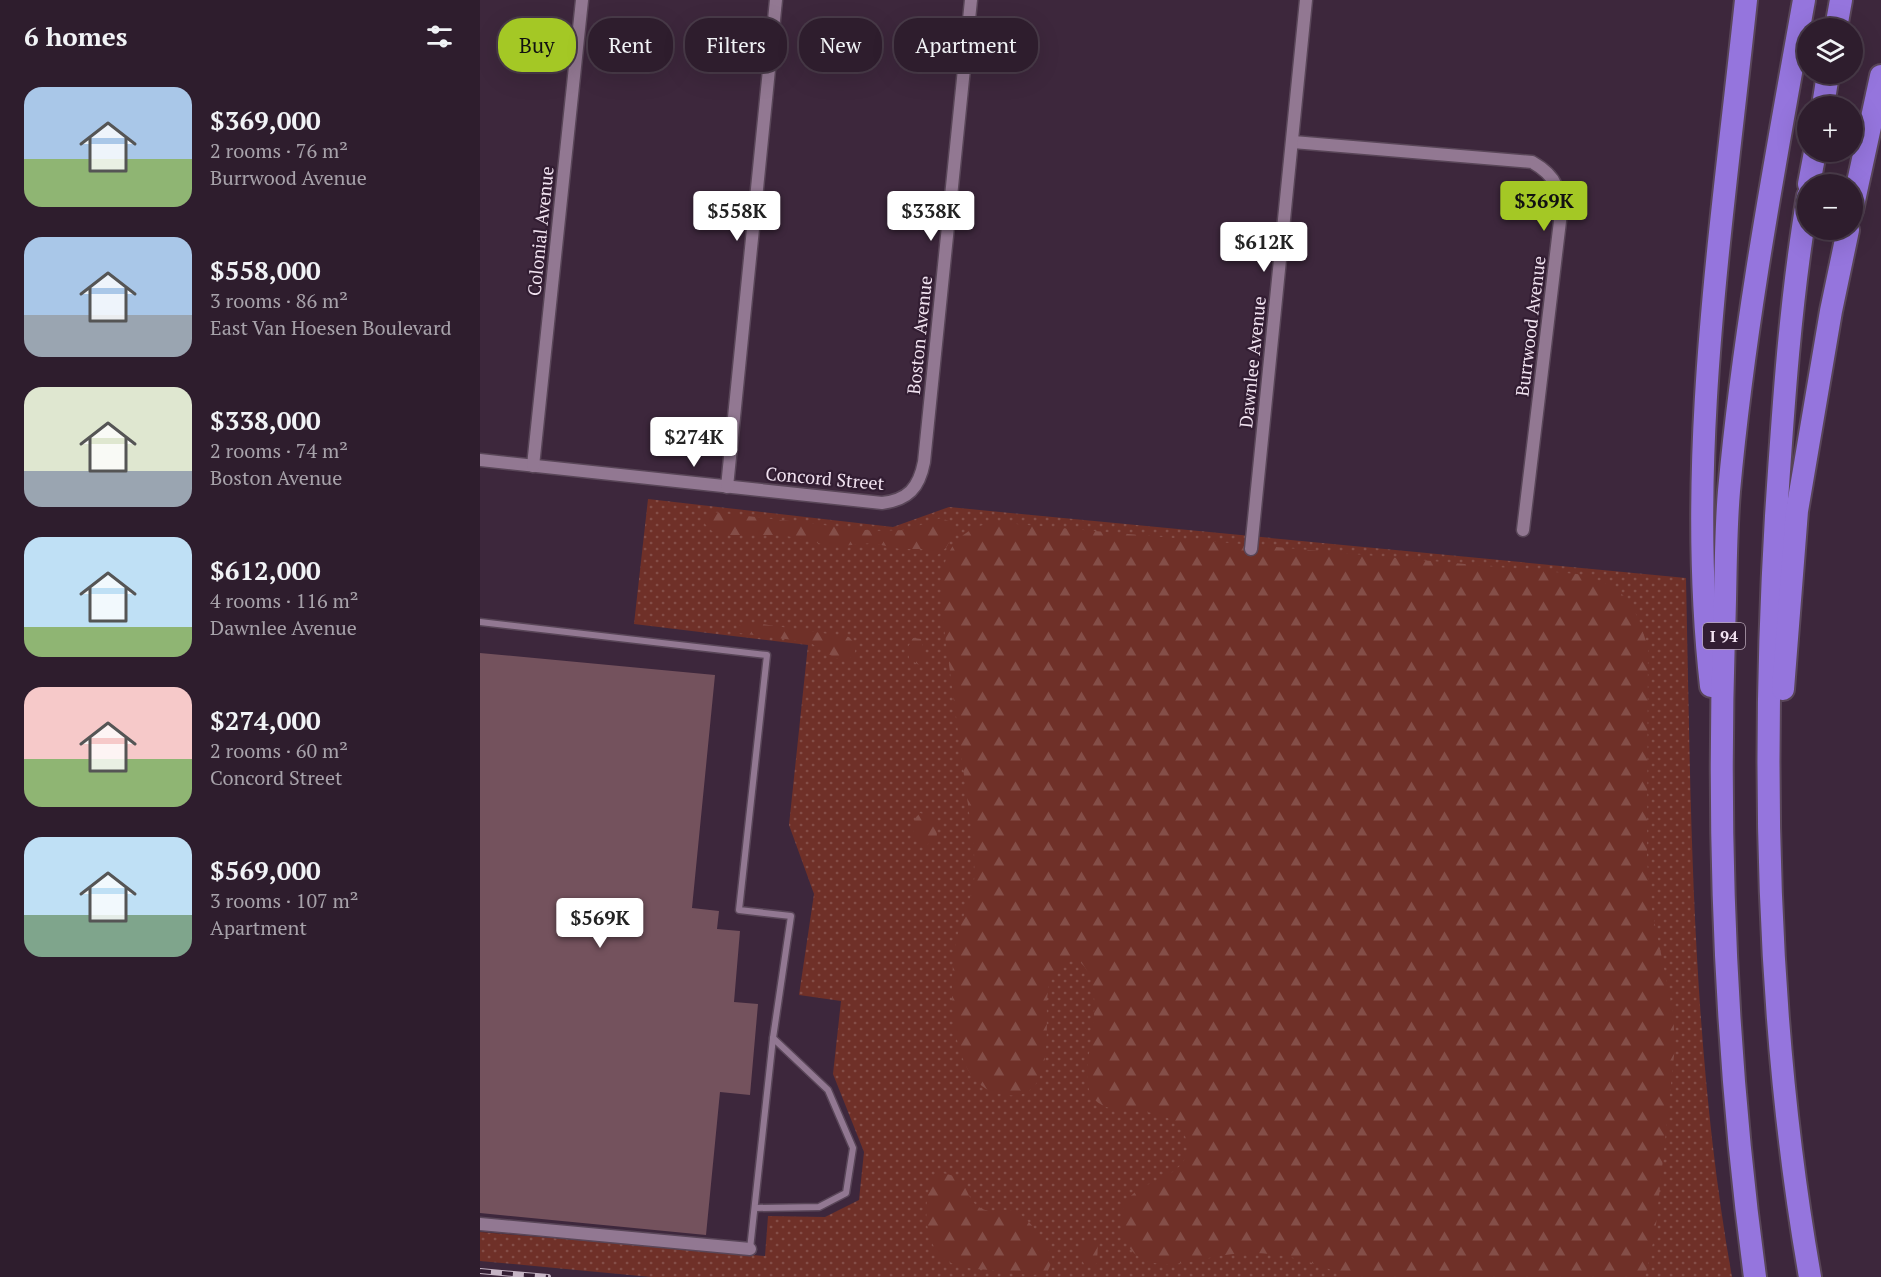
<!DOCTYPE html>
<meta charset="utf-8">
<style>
:root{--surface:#2e1d2d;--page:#3a2a39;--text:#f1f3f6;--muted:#a7a2aa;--line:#493b49;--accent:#a4c825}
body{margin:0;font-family:"PT Serif",serif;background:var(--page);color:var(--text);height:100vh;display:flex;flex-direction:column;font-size:22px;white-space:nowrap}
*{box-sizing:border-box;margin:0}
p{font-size:20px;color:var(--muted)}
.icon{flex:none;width:33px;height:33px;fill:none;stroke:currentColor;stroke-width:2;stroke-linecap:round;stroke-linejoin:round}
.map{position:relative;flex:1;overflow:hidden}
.details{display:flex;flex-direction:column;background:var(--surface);width:480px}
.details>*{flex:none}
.banner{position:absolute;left:18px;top:18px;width:570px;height:54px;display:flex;gap:12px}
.tools{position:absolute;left:1317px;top:18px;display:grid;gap:12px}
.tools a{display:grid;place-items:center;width:66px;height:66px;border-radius:50%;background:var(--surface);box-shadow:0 6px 24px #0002,0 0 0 2px var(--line);font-size:30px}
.price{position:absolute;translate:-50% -51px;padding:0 14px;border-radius:6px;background:#fff;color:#222;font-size:20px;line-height:39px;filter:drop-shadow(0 2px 3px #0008)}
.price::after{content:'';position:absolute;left:50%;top:36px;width:18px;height:14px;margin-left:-9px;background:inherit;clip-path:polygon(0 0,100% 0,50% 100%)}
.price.on{background:var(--accent);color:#111}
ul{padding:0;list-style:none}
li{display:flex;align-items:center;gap:18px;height:150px;padding:0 24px}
li span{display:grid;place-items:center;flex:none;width:168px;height:120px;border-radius:18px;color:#555}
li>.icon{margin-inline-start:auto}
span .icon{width:72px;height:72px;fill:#fffc;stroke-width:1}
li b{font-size:26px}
h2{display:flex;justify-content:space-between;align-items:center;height:72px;padding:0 24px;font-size:26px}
.chip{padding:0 21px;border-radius:24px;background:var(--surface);box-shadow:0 6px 24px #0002,0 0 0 2px var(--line);font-size:21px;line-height:54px}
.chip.on{background:var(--accent);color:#111}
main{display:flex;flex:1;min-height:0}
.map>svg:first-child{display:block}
.grass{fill:url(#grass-dots)}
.forest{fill:url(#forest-firs)}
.building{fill:#74525d}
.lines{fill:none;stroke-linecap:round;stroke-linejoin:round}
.lane-casing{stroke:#594658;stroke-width:9}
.street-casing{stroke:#594658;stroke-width:15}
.highway-casing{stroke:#594658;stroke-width:26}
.lane{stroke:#927892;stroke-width:6}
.street{stroke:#927892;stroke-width:12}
.highway{stroke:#9575dd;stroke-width:22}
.rail-casing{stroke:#c5b4c4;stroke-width:6}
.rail{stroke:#321d32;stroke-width:4;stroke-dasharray:11;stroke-linecap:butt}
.labels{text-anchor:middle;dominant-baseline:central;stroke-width:4.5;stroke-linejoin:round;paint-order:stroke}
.shield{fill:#321d32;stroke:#b8a7b7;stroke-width:1.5}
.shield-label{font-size:16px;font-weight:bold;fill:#f1e2f0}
.street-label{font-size:18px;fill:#f1e2f0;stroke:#321d32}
</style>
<main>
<section class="details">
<h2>6 homes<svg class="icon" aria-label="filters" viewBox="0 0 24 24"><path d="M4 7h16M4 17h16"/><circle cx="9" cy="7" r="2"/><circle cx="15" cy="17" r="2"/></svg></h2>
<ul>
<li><span style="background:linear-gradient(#a9c7e8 60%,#8fb573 0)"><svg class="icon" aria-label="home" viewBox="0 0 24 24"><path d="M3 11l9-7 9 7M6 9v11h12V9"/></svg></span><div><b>$369,000</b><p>2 rooms · 76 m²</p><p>Burrwood Avenue</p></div></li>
<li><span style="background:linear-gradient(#a9c7e8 65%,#9aa5b1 0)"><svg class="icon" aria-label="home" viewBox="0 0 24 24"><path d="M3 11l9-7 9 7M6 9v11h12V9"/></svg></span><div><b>$558,000</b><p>3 rooms · 86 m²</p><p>East Van Hoesen Boulevard</p></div></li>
<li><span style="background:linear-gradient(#dfe7d0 70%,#9aa5b1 0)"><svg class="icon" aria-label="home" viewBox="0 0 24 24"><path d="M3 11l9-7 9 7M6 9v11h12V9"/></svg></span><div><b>$338,000</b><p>2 rooms · 74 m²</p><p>Boston Avenue</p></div></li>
<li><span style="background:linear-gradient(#bfe0f5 75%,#8fb573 0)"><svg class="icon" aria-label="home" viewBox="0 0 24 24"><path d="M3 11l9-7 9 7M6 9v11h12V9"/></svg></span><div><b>$612,000</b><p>4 rooms · 116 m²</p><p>Dawnlee Avenue</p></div></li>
<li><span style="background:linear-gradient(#f6c9c9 60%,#8fb573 0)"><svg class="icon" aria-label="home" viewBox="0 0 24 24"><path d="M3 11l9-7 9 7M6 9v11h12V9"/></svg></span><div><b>$274,000</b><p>2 rooms · 60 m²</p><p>Concord Street</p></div></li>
<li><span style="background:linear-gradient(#bfe0f5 65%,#7fa58c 0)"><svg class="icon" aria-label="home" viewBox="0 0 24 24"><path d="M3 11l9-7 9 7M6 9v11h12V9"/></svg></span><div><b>$569,000</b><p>3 rooms · 107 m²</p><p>Apartment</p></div></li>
</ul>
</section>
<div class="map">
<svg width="1401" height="1277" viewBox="0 0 1401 1277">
<defs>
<pattern id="grass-dots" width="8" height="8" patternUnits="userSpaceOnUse" patternTransform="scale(1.5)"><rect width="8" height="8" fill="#6f3028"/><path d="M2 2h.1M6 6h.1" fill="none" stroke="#844e48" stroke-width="1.8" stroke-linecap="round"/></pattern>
<pattern id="forest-firs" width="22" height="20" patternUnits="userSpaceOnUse" patternTransform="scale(1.5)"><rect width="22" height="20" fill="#6f3028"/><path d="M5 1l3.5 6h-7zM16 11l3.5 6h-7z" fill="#844e48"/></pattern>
</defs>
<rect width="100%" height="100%" fill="#3d273c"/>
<path class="grass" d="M168,499l245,28 56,-20 737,71c5,233 5,468 46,699h-1081l-171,-16v-29l285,24 3,-40 57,1 34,-17 5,-48 -31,-78 8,-73 -42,-6 15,-101 -25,-69 19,-180 -174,-21z"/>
<g class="forest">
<path d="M233,512l161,19 32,-1 35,-12 10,4 3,11 -8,15 -10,8 -14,-7h-22l-28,-6 -41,4 -23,-7 -27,-5h-58l-11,-4 -7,-7v-6z"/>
<path d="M515,522l582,52c48,11 58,28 71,74l-1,212 4,45 22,107 2,34 -20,188 -10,43h-298c-37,-17 -73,-27 -114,-23 -27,2 -60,17 -86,7 -12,-5 -21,-14 -24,-27 -12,-59 54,-44 64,-81 1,-8 0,-14 -4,-21 -23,-34 -65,-10 -88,-32 -23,-22 15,-93 -9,-131 -13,-21 -33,-3 -37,15 -8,33 15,128 -53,109 -50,-14 -48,-114 -39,-155 4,-19 14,-37 17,-57 1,-11 0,-22 0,-32l-32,-236c-4,-45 3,-82 53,-91z"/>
<path d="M268,622l101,15 7,8 -1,7 -6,8 -14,-2 -26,-16 -70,-9 1,-9z"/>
<path d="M433,638l8,1 5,20 -7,6 -10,-6 -1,-12z"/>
<path d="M440,813l12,3 4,7 1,14 -10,8 -7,-1c-8,-10 -11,-21 0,-31z"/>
<path d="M461,1173c27,3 21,18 36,33 9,7 18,4 28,4 22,0 36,28 46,44l1,7 -5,12c-15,4 -31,0 -46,-2 -18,-2 -41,-1 -55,-11 -24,-16 -23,-60 -13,-83z"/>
<path d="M609,1239l9,3 -1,21 -4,5 -8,-2 -5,-10 2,-10z"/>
</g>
<path class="building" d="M0,653l235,22 -23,233 27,3 -2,18 23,2 -6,71 24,2 -8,91 -30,-3 -14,143 -226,-22z"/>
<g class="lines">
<defs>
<g id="lane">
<path d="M0,622l287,33 -28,255 52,6 -18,122 -23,211"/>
<path d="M275,1208l64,-1 27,-14 7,-45 -25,-58 -55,-52"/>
</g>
<g id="street">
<path d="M813,142l239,20c28,16 27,29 28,59l-37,309"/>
<path d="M0,460l402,43c26,-3 37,-15 42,-41l47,-462"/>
<path d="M53,466l49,-466"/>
<path d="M247,487l49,-487"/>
<path d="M771,549l55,-549"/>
<path d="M0,1224l270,25"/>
</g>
<g id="highway">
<path d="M1356,28l5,-28"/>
<path d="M1343,106l5,-32"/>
<path d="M1329,184l6,-32"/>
<path d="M1328,196c-18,105 -25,214 -32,320 -15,253 -10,511 34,761"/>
<path d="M1372,210l29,-134"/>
<path d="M1231,686c-26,-228 11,-459 35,-686"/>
<path d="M1303,689l14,-178 34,-200 17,-81"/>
<path d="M1275,1277c-29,-214 -38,-428 -31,-644 2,-47 1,-95 5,-142 15,-165 46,-328 75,-491"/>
</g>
</defs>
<use href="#lane" class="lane-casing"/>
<use href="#street" class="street-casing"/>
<use href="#highway" class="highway-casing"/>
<use href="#lane" class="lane"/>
<use href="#street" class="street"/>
<use href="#highway" class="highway"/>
<defs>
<path id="rail" d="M0,1271l68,6"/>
</defs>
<use href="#rail" class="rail-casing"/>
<use href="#rail" class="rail"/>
</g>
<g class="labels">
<rect class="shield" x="1223" y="623" width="42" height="26" rx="4.5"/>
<g class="shield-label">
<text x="1244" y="636">I 94</text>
</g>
<g class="street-label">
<text transform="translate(60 231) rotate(-84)">Colonial Avenue</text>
<text transform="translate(1050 326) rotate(-83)">Burrwood Avenue</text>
<text transform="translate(439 335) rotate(-84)">Boston Avenue</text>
<text transform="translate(772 362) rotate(-84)">Dawnlee Avenue</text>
<text transform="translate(345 478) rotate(5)">Concord Street</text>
</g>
</g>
</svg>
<div class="tools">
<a><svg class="icon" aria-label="layers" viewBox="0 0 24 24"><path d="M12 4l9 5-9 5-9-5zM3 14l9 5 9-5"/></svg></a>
<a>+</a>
<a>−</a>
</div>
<b class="price on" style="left:1064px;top:232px">$369K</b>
<b class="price" style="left:257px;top:242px">$558K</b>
<b class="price" style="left:451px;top:242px">$338K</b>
<b class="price" style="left:784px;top:273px">$612K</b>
<b class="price" style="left:214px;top:468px">$274K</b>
<b class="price" style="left:120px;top:949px">$569K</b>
<div class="banner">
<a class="chip on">Buy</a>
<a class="chip">Rent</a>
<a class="chip">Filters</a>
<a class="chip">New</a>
<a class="chip">Apartment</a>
</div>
</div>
</main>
